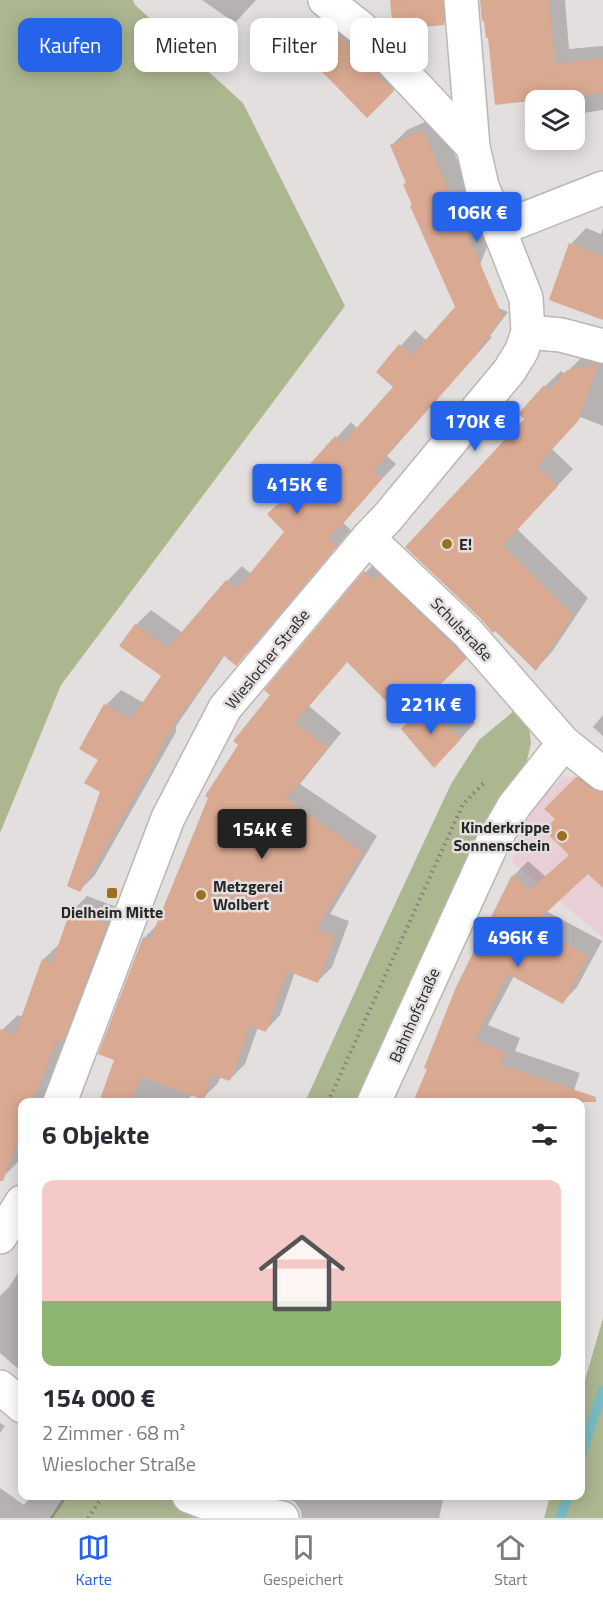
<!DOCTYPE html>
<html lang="de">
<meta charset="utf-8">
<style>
:root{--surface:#fff;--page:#f2f2f3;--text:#2b2b33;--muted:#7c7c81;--line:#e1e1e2;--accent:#2563eb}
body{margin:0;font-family:"Titillium Web",sans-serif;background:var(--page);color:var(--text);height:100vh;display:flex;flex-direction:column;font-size:22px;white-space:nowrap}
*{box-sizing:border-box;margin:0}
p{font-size:20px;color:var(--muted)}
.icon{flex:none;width:33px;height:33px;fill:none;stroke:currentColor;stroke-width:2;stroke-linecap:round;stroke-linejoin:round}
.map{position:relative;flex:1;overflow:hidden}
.side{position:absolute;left:18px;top:1098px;width:567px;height:402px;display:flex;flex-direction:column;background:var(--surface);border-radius:12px;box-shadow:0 3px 15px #0003}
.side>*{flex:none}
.guide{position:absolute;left:18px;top:18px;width:567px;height:54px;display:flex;gap:12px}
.fabs{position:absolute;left:525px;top:90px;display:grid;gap:12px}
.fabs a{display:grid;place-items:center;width:60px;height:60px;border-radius:12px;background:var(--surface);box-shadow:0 3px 15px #0003;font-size:30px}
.price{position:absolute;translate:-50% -51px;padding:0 14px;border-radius:6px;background:var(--accent);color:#fff;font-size:20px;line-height:39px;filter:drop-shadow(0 2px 3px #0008)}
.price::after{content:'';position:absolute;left:50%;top:36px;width:18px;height:14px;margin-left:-9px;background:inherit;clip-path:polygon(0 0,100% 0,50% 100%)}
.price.selected{background:#222;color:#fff}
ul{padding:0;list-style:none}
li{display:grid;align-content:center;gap:12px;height:318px;padding:0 24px}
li+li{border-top:2px solid var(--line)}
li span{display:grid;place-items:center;height:186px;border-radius:12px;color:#555}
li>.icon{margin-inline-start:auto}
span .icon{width:108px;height:108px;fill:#fffc;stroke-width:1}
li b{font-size:26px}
h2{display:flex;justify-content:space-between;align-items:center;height:72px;padding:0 24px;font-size:26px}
.pill{padding:0 21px;border-radius:12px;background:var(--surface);box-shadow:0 3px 15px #0003;font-size:21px;line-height:54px}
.pill.selected{background:var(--accent);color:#fff}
.tab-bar{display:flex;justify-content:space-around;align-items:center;height:84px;border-top:2px solid var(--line);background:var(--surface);font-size:16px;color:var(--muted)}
.tab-bar a{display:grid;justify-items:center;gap:3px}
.tab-bar .selected{color:var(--accent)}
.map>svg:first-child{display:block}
.education{fill:#e8cfd6}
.green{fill:#acb68f}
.shadow{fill:#0003}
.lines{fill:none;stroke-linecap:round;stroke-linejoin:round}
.stream{stroke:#79bac3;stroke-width:10}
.building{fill:#daa991}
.street-casing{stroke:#bab7b6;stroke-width:36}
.secondary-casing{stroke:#bab7b6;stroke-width:36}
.path{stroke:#817e7e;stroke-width:4;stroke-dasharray:1.5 4.5;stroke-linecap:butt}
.street{stroke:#fff;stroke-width:33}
.secondary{stroke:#fff;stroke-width:33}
.poi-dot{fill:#9c701f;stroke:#e3dfde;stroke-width:2}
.labels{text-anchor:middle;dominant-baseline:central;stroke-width:5;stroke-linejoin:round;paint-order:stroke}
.poi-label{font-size:16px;font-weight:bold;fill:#282727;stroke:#e3dfde;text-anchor:start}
.street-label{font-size:16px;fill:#282727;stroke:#e3dfde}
</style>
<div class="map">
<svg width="603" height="1518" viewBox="0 0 603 1518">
<rect width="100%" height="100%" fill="#e3dfde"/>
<path class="education" d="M588,776l15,11v150l-91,-75 17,-52 34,-33z"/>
<g class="green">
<path d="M0,0h133l2,5 108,98 102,203 -284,379 -61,148z"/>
<path d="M515,710l14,17 2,16 -6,26 -151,333h-69l83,-183 63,-135 28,-44z"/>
<path d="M603,1318v200h-59l6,-22h30l1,-102z"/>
<path d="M64,1496h149l-9,22h-154z"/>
</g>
<g class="shadow">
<path d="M202,0h54l-21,23z"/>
<path d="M391,0h67l1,8 -15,15z"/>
<path d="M481,0h84l4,49 34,-3v64l-19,3 -2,-19 -92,-58z"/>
<path d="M341,11l66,65 -40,40 -65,-67z"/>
<path d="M438,116l32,73 20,50 -20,51 -56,-85 -10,-21 3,-2 -15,-37 15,-15z"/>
<path d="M586,228l15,6 2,-6v91l-52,-20 20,-55z"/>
<path d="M469,295l39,17 -18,24 2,1 -105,119 9,8 -54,58 9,8 -100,119 -15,15 -11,-9 -49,71v6l-81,143 -15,15 21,-99 -1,-32 6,-54 15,-15 23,13 19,-27 -27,-51 15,-15 32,23 44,-52 15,-15 9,8 35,-42 23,-55 -5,-4 47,-51 7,7 37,-43 -17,-15 37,-41 12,11z"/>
<path d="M603,354v72l-22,-9 -29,32 21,20 -56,60 71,69 -37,55 -15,16 -54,-51 45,-199 18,-33 16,-15 4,3 19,-19z"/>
<path d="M380,558l100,86 -75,74 -57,-57 -39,45 32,27 -41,51 77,52 -47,78 19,7 -17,46 -15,15 -22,-10 -15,43 -14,15 -8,-3 -13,37 -15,15 -9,-3 -3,7 -15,15 -11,-4 -5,8h-87l16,-43 28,-121 14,-14 114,-229 -5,-5 99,-118z"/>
<path d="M442,689l33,34 -25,27 -47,-21z"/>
<path d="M603,715v21l-10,-9z"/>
<path d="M591,763l12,12v111l-15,-14 -42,39 56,30 -25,46 -14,15 -49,-26 -26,49 32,13 -5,13 65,22 -10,28 -2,1h-153l14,-34 28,-81 56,-111 15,-15 18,16 25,-23 -14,-35 -11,-10z"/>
<path d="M87,896l35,13 -44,115 -11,11 -26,67h-19v50l-3,9 -16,16 -3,-2v-139l2,-6 16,-15 5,2 20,-57 16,-16 12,-32z"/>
<path d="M22,1267v105l-22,-19v-57l9,-9z"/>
<path d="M0,1423l5,3 -5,7z"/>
<path d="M0,1488l24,17 7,-9h37l-15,22h-53z"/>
<path d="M285,1496h159l-5,22h-137l-1,-7 -6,-9 -11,-4z"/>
</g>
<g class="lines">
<g class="stream">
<path d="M580,1458l23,-68"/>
<path d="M560,1518l8,-22"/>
</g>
</g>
<g class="building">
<path d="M390,0h53l1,25 -51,5z"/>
<path d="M480,0h69l6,64 48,-6v35l-108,12 -7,-67h-2l-2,-17h-2z"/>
<path d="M325,24l12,9 57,58 -27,27 -67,-69z"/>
<path d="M423,130l80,187 -26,35 1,1 -105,118 9,8 -42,48 -12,11 9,8 -101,120 -13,-11 -61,87v6l-82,144 -13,-6 33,-94 -16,-9 14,-23 -19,-11 25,-45 27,15 30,-43 -42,-30 16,-22 33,24 58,-68 11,9 47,-57 -17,-18 40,-37 -5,-4 33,-37 8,7 50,-56 -17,-15 23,-28 13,11 43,-48 -45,-101 2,-1 -9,-21 3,-1 -16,-38z"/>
<path d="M569,243l34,13v64l-54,-20z"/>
<path d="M598,364l-20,57 -41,45 21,20 -55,59 70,70 -37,56 -41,-40 -2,2 -12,-14 -76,-72 119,-128 -6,-5 26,-29 5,5 18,-20z"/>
<path d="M364,571l10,9 5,-6 75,72 12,13 -61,61 -58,-58 -52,60 33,26 -42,51 77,53 -47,77 19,7 -17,47 -31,-12 -21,61 -16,-6 -20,55 -18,-6 -8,25 -63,-23 -10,25h-32l15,-42 -16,-6 45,-117 7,3 58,-142 -3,-2 33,-51 -5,-4 37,-46 -6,-5z"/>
<path d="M426,704l35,35 -27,29 -33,-39z"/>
<path d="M576,777l16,12 11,3v96l-15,-14 -55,51 55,31 -25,48 -55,-30 -33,66 31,13 -5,12 95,32v5h-183l14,-33 -3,-1 32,-81 56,-112 18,15 39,-35 -25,-25 11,-11 -11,-10z"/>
<path d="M70,911l37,13 -44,118 -6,-2 -25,62h-10v27l-19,52h-3v-152l15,6 27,-76 10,4z"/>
</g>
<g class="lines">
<defs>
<g id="street">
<path d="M325,0l35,27 113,120"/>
<path d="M499,229l104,-41"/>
<path d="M368,538l100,95 96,110 39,31"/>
<path d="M374,1102l117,-256 23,-40 50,-63"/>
<path d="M0,1387l22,19"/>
<path d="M189,1496l21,8 72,14"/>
</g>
<g id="secondary">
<path d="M528,332l33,3 42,11"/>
<path d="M60,1102l108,-284 57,-110 143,-170 20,-21 122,-147 12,-20 6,-18 -2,-34 -44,-112 -9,-39 -12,-147"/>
<path d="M0,1237l22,-35"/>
</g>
</defs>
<use href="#street" class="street-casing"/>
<use href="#secondary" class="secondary-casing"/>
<g class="path">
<path d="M328,1102l135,-298 20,-20 3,-1"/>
<path d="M88,1518l15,-22"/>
</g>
<use href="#street" class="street"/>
<use href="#secondary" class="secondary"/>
</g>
<g class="poi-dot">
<circle cx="447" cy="544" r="6"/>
<circle cx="562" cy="836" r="6"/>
<rect x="106" y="887" width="12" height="12" rx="3"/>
<circle cx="201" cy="895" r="6"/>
</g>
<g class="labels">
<g class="poi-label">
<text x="459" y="544">E!</text>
<text x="550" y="827" text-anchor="end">Kinderkrippe<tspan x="550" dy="18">Sonnenschein</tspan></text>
<text x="213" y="886">Metzgerei<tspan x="213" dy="18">Wolbert</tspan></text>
<text x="112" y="912" text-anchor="middle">Dielheim Mitte</text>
</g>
<g class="street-label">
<text transform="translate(462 629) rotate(46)">Schulstraße</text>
<text transform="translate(267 659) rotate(-51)">Wieslocher Straße</text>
<text transform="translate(414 1015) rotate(-66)">Bahnhofstraße</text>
</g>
</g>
</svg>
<div class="fabs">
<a><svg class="icon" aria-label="layers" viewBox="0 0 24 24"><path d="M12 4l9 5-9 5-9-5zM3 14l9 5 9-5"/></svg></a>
</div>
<b class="price" style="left:477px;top:243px">106K €</b>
<b class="price" style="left:475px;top:452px">170K €</b>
<b class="price" style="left:297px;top:515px">415K €</b>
<b class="price" style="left:431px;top:735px">221K €</b>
<b class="price selected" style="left:262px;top:860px">154K €</b>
<b class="price" style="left:518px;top:968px">496K €</b>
<div class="guide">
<a class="pill selected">Kaufen</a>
<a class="pill">Mieten</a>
<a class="pill">Filter</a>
<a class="pill">Neu</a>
</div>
<section class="side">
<h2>6 Objekte<svg class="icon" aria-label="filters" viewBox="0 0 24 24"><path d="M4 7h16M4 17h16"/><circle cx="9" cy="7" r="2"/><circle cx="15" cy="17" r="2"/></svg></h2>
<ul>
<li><span style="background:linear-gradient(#f6c9c9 65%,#8fb573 0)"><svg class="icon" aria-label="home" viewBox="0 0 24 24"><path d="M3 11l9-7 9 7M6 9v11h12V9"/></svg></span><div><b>154 000 €</b><p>2 Zimmer · 68 m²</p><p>Wieslocher Straße</p></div></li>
</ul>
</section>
</div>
<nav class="tab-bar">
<a class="selected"><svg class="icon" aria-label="map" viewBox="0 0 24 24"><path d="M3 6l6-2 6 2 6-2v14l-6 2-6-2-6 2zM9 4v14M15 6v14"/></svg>Karte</a>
<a><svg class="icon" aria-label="saved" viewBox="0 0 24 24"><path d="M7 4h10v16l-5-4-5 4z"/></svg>Gespeichert</a>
<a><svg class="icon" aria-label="home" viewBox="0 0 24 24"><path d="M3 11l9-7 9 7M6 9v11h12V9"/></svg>Start</a>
</nav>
